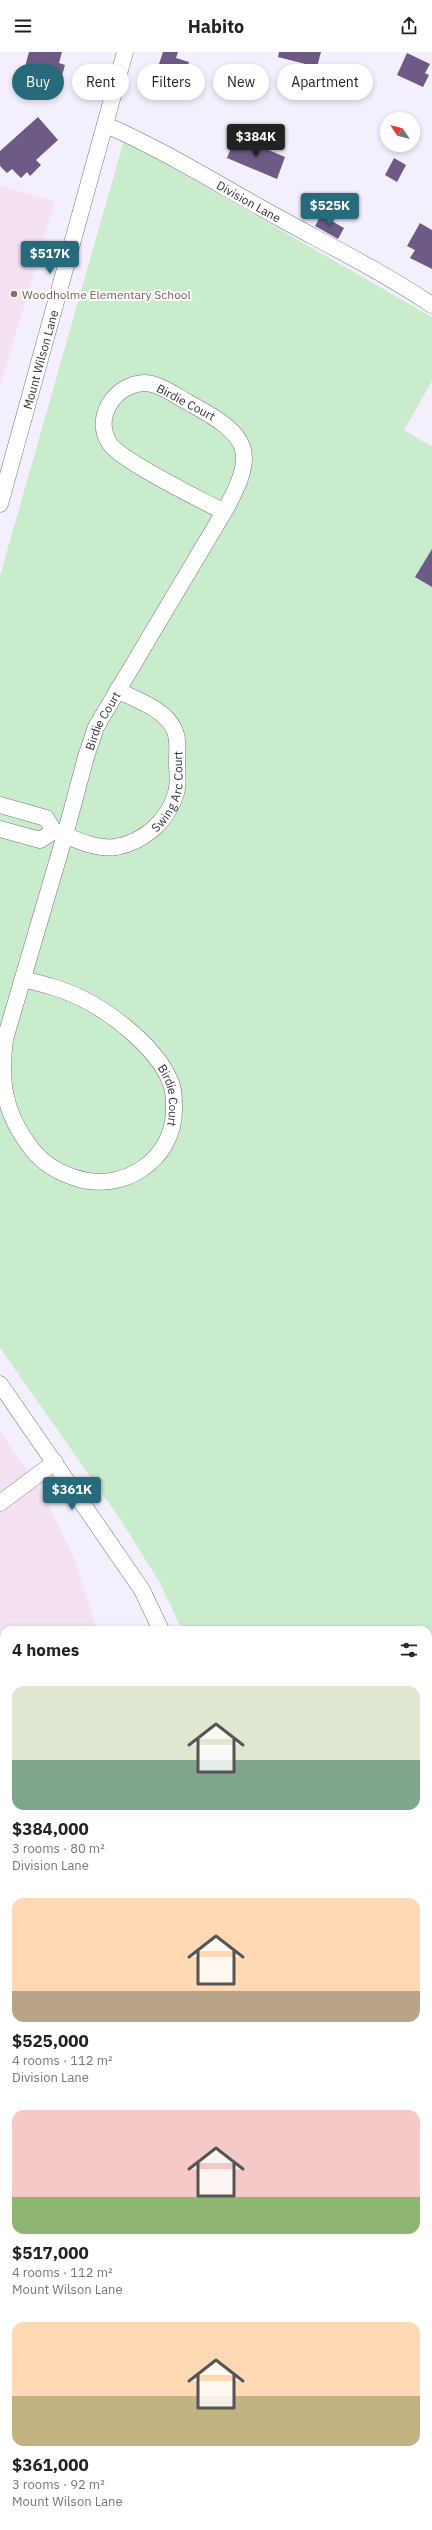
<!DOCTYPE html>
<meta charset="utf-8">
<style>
:root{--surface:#fff;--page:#f6f6f6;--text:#222;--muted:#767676;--accent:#266a7b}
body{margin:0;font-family:"IBM Plex Sans",sans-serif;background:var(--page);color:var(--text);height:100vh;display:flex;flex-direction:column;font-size:15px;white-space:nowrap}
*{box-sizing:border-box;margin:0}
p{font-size:13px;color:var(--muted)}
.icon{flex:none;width:22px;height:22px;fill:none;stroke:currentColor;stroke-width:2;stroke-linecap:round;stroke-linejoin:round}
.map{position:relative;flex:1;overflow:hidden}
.side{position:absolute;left:0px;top:1574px;width:432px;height:904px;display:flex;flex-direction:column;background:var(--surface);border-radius:12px 12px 0 0;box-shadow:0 2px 6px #0003}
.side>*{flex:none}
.guide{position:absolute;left:12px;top:12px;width:408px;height:36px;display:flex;gap:8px}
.needle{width:26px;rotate:305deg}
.controls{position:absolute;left:380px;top:60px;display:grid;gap:8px}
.controls a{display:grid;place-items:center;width:40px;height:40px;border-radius:50%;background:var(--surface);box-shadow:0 2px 6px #0003;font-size:20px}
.price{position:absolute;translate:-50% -34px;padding:0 9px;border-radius:4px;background:var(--accent);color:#fff;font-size:13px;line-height:26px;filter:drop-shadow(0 1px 2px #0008)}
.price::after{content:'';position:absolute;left:50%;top:24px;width:12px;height:9px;margin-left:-6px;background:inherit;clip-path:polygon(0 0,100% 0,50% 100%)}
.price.selected{background:#222;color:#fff}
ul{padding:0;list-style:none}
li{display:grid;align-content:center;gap:8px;height:212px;padding:0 12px}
li span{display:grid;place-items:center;height:124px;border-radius:12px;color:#555}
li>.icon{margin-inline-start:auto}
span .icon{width:72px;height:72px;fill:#fffc;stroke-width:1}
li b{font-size:17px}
h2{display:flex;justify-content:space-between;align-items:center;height:48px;padding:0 12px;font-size:17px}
.pill{padding:0 14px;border-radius:18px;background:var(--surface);box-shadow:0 2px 6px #0003;font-size:14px;line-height:36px}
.pill.selected{background:var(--accent);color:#fff}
header{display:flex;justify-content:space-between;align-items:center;height:52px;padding:0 12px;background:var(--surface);font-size:18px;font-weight:700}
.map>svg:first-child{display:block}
.education{fill:#f4e1f1}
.green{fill:#c9eccc}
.water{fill:#9be2e8}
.building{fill:#6d5b86}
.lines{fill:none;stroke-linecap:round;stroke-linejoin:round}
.street-casing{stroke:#78747f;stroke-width:17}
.highway-casing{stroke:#a54a48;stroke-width:23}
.street{stroke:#fff;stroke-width:16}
.highway{stroke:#e35752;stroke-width:22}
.rail{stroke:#7d7b83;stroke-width:3;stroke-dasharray:2 4;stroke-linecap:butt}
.education-dot{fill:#8d6e63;stroke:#fff;stroke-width:1.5}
.labels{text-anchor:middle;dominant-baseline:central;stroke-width:4;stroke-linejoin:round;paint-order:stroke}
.street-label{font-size:12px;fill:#323136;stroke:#fff}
.education-label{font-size:12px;fill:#785e54;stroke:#fff;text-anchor:start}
</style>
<header><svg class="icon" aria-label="menu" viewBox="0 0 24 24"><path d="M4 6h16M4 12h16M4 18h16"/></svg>Habito<svg class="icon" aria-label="share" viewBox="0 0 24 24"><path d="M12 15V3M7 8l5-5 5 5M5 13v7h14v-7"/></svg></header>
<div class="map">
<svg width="432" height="2478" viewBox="0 0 432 2478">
<rect width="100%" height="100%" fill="#f4effc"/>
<g class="education">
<path d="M0,134l55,15 -55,186z"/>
<path d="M0,1379l46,69 28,58 23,72h-93v734l-4,-1z"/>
</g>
<path class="green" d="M124,88l308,177v64l-28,49 28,17v1944h-4v-761h-246l-22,-47 -40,-64 -120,-171v-772z"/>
<path class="water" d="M4,2256v25l-4,-6v-16z"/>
<g class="building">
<path d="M29,0h33l-3,11 6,2 -4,14 -6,-2 -3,9 -30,-8z"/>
<path d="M163,0h15l-2,6 13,4 -8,26 -27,-9z"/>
<path d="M279,0h42l-4,15 -39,-10z"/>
<path d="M407,1l23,11 -5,9 4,2 -6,12 -26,-12z"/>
<path d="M38,65l20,23 -22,20 5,5 -11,11 -3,-4 -6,6 -9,-9 -5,4 -7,-7v-15z"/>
<path d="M236,84l49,21 -8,22 -50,-21z"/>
<path d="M394,106l12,7 -9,17 -12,-7z"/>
<path d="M321,163l23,13 -6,11 -23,-13z"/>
<path d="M420,171l12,7v39l-22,-11 5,-8 -8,-4z"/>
<path d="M432,497v38l-17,-10z"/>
</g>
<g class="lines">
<defs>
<g id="street">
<path id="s1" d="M106,73c55,24 105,55 157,84 57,32 115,60 169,96"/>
<path id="s2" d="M0,452l125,-452"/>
<path id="s3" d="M0,753l46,13 8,13c19,7 41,19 62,16 28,-5 52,-26 60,-54 3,-9 1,-21 1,-31 0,-11 2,-23 -3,-33 -9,-20 -39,-30 -57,-39"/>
<path d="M0,777l40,11 14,-9"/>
<path id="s4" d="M23,927c20,5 40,10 58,19 31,15 76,50 89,83 4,8 4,18 4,27 1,52 -52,87 -101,69 -18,-6 -34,-17 -45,-33 -25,-35 -28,-64 -23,-105l60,-204 21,-78 10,-30 128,-215c34,-60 26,-76 -33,-108 -14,-7 -31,-21 -47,-21 -29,1 -52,35 -34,61 13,18 90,55 114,68"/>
<path d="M0,1332l142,206 19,40"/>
<path d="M0,1451l55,-41"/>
<path d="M428,1767l4,-1"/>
<path d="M428,2063l4,-1"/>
<path d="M428,2075l4,3"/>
<path d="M335,2478v-4"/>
</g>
<g id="highway">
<path d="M0,2432h4"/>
<path d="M428,2452l4,1"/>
</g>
</defs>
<use href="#street" class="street-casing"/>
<use href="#highway" class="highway-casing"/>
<use href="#street" class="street"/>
<use href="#highway" class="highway"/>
<g class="rail">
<path d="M0,2469h4"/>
<path d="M216,2474l77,4"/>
</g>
</g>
<circle class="education-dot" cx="14" cy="242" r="4"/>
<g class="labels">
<g class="street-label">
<text stroke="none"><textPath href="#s1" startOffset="162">Division Lane</textPath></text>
<text stroke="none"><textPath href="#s2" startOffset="150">Mount Wilson Lane</textPath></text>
<text transform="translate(186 350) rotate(28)">Birdie Court</text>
<text stroke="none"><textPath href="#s4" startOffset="857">Birdie Court</textPath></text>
<text stroke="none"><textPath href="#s3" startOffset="212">Swing Arc Court</textPath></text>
<text stroke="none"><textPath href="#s4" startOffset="199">Birdie Court</textPath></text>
</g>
<g class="education-label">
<text x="22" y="242">Woodholme Elementary School</text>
</g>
</g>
</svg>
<div class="controls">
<a><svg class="needle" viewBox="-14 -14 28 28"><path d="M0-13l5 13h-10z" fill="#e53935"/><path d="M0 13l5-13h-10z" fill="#767676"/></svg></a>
</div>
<b class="price selected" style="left:256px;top:106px">$384K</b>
<b class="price" style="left:330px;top:175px">$525K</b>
<b class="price" style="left:50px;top:223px">$517K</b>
<b class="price" style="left:72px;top:1459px">$361K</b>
<div class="guide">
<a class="pill selected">Buy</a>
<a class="pill">Rent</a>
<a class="pill">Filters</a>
<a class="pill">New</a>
<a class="pill">Apartment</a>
</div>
<section class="side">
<h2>4 homes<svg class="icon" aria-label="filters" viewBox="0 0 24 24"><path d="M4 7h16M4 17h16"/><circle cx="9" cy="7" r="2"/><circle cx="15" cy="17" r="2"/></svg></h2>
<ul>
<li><span style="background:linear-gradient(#dfe7d0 60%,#7fa58c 0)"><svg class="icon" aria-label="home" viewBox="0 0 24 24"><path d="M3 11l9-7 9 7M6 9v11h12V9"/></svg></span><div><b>$384,000</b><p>3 rooms · 80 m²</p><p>Division Lane</p></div></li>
<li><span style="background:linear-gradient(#ffd9b3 75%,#b9a48a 0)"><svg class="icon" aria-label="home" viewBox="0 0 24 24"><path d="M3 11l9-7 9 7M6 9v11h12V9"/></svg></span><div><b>$525,000</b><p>4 rooms · 112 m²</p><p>Division Lane</p></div></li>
<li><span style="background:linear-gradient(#f6c9c9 70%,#8fb573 0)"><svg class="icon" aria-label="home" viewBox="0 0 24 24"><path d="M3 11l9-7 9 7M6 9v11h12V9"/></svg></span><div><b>$517,000</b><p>4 rooms · 112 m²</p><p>Mount Wilson Lane</p></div></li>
<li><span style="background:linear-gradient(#ffd9b3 60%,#c2b280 0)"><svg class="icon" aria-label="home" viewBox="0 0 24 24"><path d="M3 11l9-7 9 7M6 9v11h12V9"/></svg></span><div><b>$361,000</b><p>3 rooms · 92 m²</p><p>Mount Wilson Lane</p></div></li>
</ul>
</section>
</div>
